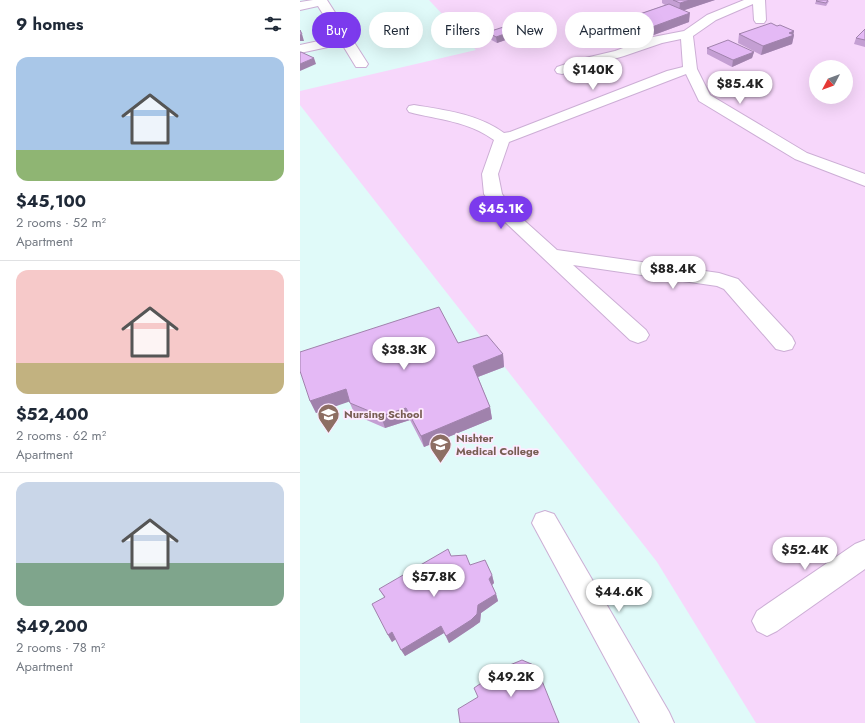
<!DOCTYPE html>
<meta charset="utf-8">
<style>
:root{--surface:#fff;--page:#f2f2f3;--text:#1f2937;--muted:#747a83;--line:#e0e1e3;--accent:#7c3aed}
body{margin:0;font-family:Jost,sans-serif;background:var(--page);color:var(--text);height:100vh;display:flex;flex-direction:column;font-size:15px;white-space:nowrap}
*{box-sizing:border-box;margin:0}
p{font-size:13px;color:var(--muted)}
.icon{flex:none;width:22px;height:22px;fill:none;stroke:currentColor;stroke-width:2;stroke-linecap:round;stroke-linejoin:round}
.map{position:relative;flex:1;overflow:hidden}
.panel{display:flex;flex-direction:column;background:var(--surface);width:300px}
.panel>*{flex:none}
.top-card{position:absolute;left:12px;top:12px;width:380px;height:36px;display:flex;gap:8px}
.needle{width:26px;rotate:229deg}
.fabs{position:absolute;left:509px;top:60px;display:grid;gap:8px}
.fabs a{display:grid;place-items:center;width:44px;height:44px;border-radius:50%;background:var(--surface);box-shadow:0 4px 16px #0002;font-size:20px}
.price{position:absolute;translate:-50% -34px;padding:0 9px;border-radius:14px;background:#fff;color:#222;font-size:13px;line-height:26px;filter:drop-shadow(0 1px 2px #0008)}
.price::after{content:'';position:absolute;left:50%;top:24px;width:12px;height:9px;margin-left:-6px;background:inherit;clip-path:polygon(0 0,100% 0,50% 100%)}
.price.on{background:var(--accent);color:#fff}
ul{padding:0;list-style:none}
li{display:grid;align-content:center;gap:8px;height:212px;padding:0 16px}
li+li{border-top:1px solid var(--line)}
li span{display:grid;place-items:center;height:124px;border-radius:12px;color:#555}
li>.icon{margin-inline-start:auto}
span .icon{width:72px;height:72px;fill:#fffc;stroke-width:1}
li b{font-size:17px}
h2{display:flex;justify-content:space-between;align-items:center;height:48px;padding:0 16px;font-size:17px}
.chip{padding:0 14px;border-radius:18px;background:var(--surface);box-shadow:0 4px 16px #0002;font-size:14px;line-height:36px}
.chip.on{background:var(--accent);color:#fff}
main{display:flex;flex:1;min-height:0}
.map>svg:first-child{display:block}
.residential{fill:#f7d7fb;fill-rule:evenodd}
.education{fill:#e0faf9}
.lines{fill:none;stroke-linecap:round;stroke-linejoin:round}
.street-casing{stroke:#ccaed5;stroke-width:2}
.street{fill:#fff;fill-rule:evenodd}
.wall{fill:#c49fd3}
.shaded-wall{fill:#a082ac}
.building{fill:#e4b9f5;stroke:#a082ac}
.labels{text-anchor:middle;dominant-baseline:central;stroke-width:3.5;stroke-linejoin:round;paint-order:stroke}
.education-label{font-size:11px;font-weight:bold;fill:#785e54;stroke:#feebff;text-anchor:start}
</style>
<main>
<section class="panel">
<h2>9 homes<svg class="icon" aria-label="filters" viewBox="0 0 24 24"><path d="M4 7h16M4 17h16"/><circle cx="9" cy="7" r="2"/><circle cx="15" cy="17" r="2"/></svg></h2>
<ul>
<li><span style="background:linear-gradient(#a9c7e8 75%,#8fb573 0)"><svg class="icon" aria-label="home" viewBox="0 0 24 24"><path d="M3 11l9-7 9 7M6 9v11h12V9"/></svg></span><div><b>$45,100</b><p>2 rooms · 52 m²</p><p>Apartment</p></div></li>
<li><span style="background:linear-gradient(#f6c9c9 75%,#c2b280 0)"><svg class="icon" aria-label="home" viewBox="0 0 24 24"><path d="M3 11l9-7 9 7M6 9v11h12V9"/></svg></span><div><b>$52,400</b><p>2 rooms · 62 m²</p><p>Apartment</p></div></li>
<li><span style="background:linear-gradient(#c9d6e8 65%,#7fa58c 0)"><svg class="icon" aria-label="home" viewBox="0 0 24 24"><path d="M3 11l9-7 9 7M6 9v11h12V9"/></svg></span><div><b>$49,200</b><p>2 rooms · 78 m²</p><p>Apartment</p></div></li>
</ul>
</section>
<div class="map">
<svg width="565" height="723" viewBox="0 0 565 723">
<rect width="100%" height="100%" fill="#fce4fe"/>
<path class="residential" d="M0,0h565v723h-565zM516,67h30v30h-30z"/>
<g class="education">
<path d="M0,0h129l47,50 -176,41z"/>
<path d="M0,105l357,457 99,161h-456z"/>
</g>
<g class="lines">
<defs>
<g id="street">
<path d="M13,0h14l41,64 -2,3h-10l-14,-23 -42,9v-8l37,-8 -19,-31 -18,4v-8z"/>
<path d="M444,0h21l1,20 -2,3h-8l-2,-3 -1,-16 -37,16 -23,16 4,33 13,26 97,58 58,21v12l-70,-27 -96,-58 -13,-27 -177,68 -11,32 4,20 15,20 40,36 162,23 19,6 54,58 3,6 -3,6 -8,2 -8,-2 -52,-60 -7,-3 -144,-21 73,65 3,5 -3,5 -8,3 -8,-3 -125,-118 -21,-28 -2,-20 12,-34c-26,-19 -55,-20 -85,-28l-2,-3 2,-3 5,-1c31,5 64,9 90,28l6,-1 157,-61 16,-4 -2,-28 -19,4 -38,13 -62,18 -5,-1 -2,-3 2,-3 24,-8 34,-8 38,-14 31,-6 23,-16z"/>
<path d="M245,511l9,3 115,198 5,11h-34l-108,-200 4,-9z"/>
<path d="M565,540v29l-88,62 -10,5 -10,-5 -5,-10 5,-10 98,-67z"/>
</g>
</defs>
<use href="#street" class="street-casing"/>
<use href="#street" class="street"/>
</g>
<g class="wall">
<path d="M362,0h53l-31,10 5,12 -38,14 -20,-11v-8l34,-12 -3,-2z"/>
<path d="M516,1h13l-3,5 -11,-2z"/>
<path d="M477,26l17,5 -1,4h1l-2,9 -31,11 -23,-12 1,-9z"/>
<path d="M565,29v18l-11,-3 2,-6z"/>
<path d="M188,32h40l-31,11 -9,-5z"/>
<path d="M253,35v3l-20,7 -7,-4 -1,-3z"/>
<path d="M407,48l47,4 -2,6 -20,9 -25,-13z"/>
<path d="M158,343l45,11 1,13 -26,10 12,30 2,12 -68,28 -14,-27 -25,8 -30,-13 -6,-14 -33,12 -6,-12z"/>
<path d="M151,556l41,19 2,8 -2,2 4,9 2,7 -17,12 -1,9 -7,5 -24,16 -5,-10 -39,23 -9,-17 -4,3 -4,-7 -4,-38 -5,-8z"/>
</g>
<g class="shaded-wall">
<path d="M390,0h25l-36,12 1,-9z"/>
<path d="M390,13l-1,9 -38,14 1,-9z"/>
<path d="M227,26l1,6 -31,11 -1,-6z"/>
<path d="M494,31l-1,5 1,-1 -2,9 -31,11 2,-9 26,-13z"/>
<path d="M2,34l2,7h-4v-6z"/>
<path d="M253,35v3l-20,7v-3z"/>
<path d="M454,52l-2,6 -20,9 1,-7z"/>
<path d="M14,58l2,6 -16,7v-7z"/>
<path d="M203,354l1,13 -29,11 -2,-12z"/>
<path d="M46,389l5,12 -35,12 -6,-12z"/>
<path d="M190,407l2,12 -68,28 -3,-11z"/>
<path d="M106,408l4,12 -25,8 -4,-12z"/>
<path d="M192,575l2,8 -3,3 -2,-7z"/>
<path d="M196,594l2,7 -17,12 -1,9 -7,5 -24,16 -3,-7 32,-31z"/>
<path d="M141,626l3,7 -39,23 -4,-6z"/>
<path d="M92,632l4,7 -4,3 -4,-7z"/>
</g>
<g class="building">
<path d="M373,0h17l-10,3z"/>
<path d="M517,0h11l-2,3 -10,-2z"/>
<path d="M369,4l21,9 -38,14 -21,-10z"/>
<path d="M219,22l8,4 -31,11 -8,-5z"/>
<path d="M471,23l6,3 3,-1 14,6 -5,2 5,2 -31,11 -24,-12z"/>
<path d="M565,29v11l-9,-2z"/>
<path d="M0,30l2,4 -2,1z"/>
<path d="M246,31l7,4 -20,7 -8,-4z"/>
<path d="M428,40l26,12 -21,8 -26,-12z"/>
<path d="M0,52h1l13,6 -14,6z"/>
<path d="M139,307l19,36 29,-8 16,19 -30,12 17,41 -69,29 -15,-28 -25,8 -31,-13 -4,-14 -36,12 -10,-30v-19z"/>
<path d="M148,549l3,7 15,-1 4,10 15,-5 7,15 -3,4 7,15 -18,11 -1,9 -6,6 -25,16 -5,-10 -40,24 -9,-18 -4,3 -16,-31 13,-7 -6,-8z"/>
<path d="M222,660l14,6 23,57h-99l-2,-14 20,-12 -4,-9 31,-21z"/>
</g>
<defs>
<symbol id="university-pin" viewBox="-11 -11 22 30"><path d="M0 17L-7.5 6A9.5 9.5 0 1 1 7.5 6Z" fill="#8d6e63" stroke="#feebff"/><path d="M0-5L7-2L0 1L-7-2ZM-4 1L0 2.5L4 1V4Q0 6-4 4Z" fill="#fff"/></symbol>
</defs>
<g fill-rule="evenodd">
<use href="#university-pin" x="16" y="402" width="25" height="34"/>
<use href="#university-pin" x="128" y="432" width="25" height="34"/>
</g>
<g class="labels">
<g class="education-label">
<text x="44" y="414">Nursing School</text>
<text x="156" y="438">Nishter<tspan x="156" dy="13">Medical College</tspan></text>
</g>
</g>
</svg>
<div class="fabs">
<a><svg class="needle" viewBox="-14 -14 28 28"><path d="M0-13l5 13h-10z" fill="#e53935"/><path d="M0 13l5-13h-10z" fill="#747a83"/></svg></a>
</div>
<b class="price" style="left:293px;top:91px">$140K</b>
<b class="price" style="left:440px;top:105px">$85.4K</b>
<b class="price on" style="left:201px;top:230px">$45.1K</b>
<b class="price" style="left:373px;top:290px">$88.4K</b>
<b class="price" style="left:104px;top:371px">$38.3K</b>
<b class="price" style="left:505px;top:571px">$52.4K</b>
<b class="price" style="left:134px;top:598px">$57.8K</b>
<b class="price" style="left:319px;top:613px">$44.6K</b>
<b class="price" style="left:211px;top:698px">$49.2K</b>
<div class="top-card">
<a class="chip on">Buy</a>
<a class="chip">Rent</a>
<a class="chip">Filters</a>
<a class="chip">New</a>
<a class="chip">Apartment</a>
</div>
</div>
</main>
